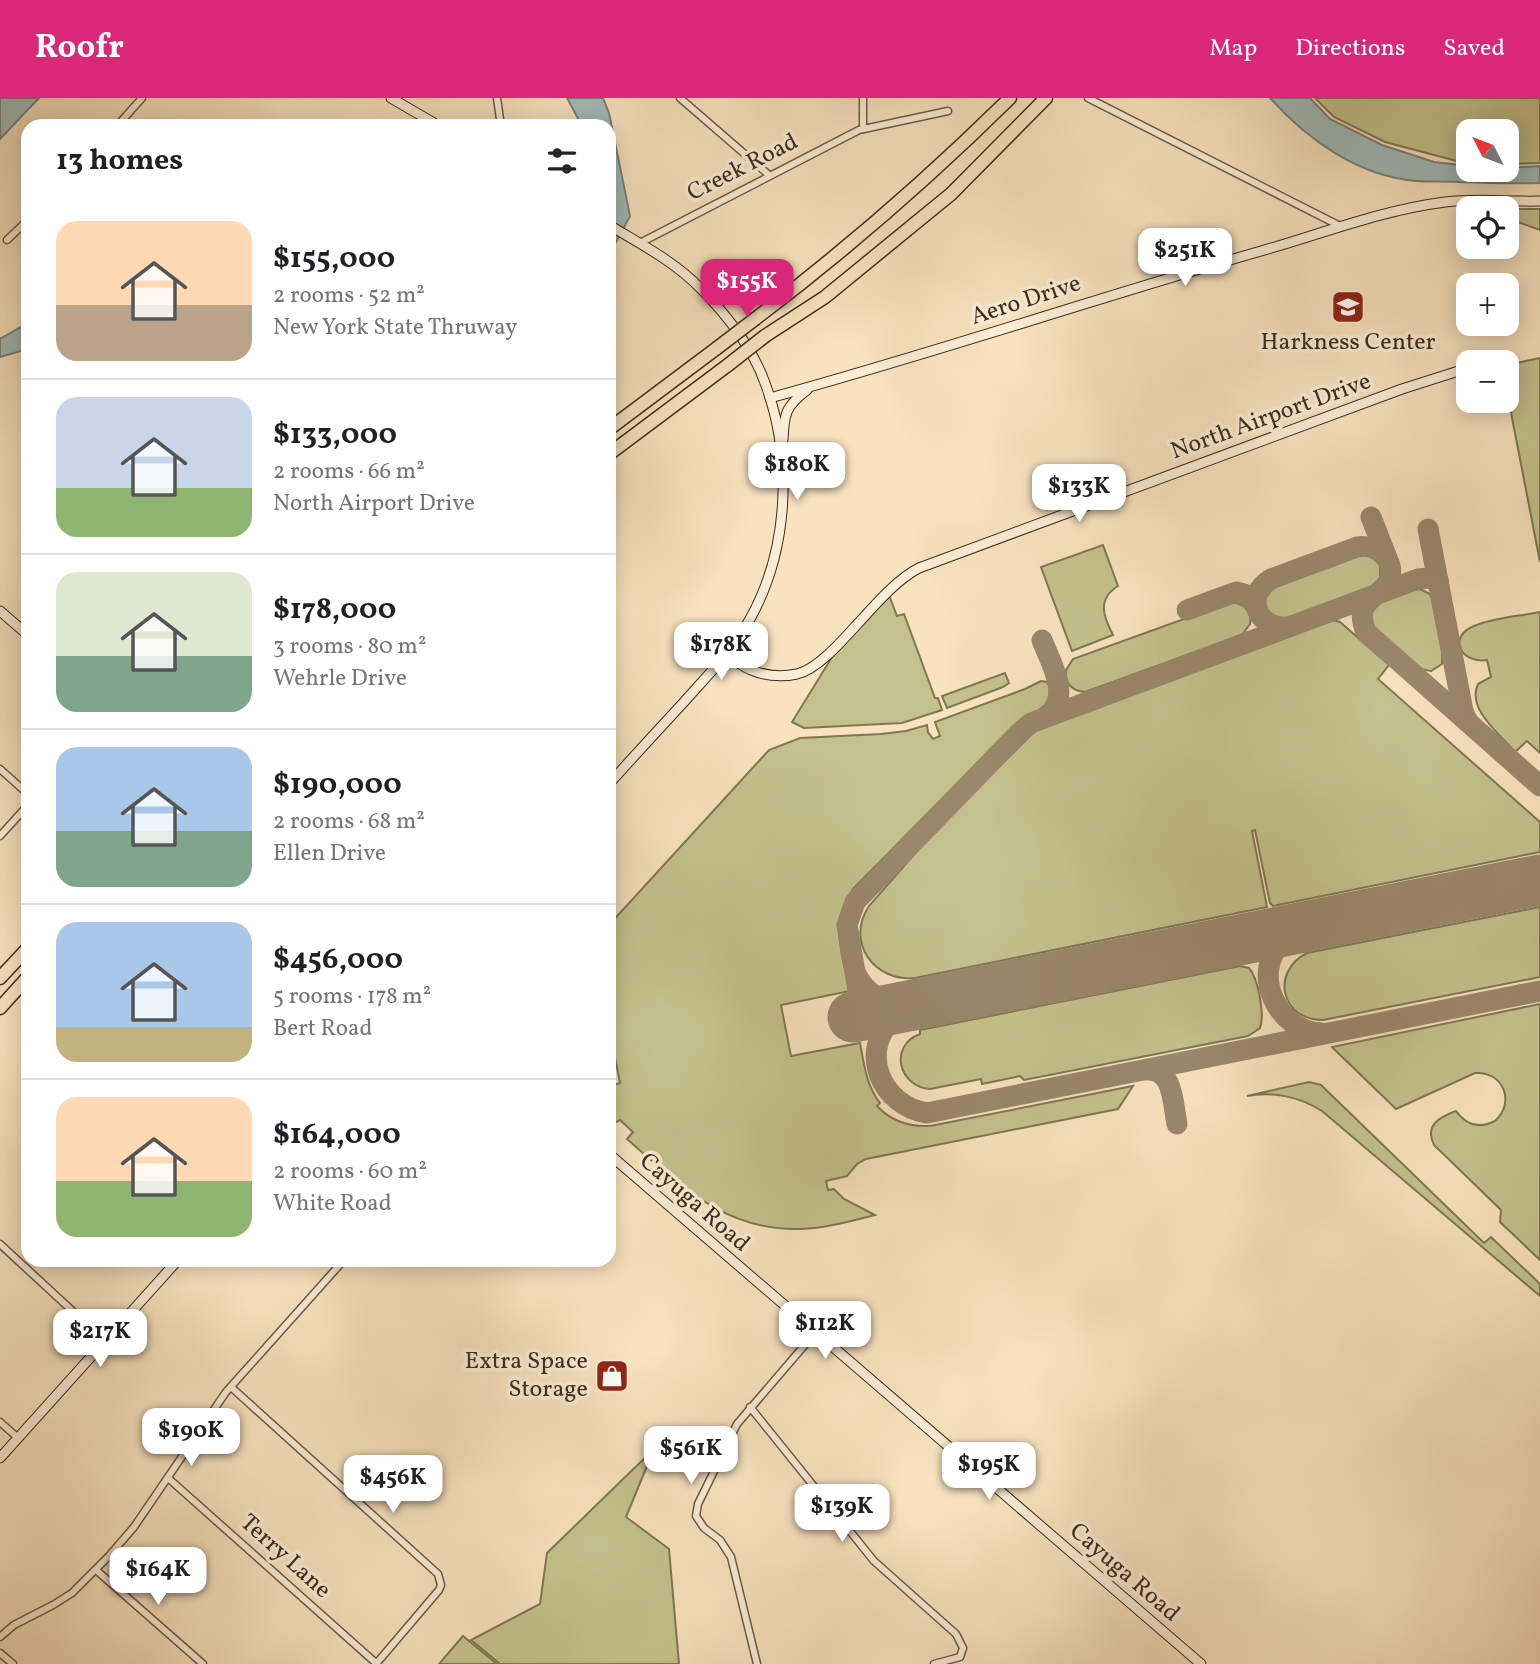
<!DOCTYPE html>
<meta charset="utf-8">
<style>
:root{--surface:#fff;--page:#f2f2f2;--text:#202124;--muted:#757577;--line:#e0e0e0;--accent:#db2777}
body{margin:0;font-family:Vollkorn,serif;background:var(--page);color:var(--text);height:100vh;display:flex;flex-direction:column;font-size:26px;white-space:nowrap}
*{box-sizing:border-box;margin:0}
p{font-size:23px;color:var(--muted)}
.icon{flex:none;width:38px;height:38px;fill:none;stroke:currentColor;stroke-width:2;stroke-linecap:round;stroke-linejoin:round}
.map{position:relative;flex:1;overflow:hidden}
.details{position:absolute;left:21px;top:21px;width:595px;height:1148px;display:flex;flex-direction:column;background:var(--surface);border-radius:21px;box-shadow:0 4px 18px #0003}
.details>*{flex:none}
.needle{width:46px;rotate:312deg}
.fabs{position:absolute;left:1456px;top:21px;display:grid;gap:14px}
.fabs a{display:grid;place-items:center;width:63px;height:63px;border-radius:14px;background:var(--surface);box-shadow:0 4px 18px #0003;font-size:35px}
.price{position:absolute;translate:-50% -60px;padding:0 16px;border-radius:14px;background:#fff;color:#222;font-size:23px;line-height:46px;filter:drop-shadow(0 2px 4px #0008)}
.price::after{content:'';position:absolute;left:50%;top:42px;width:21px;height:16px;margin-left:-10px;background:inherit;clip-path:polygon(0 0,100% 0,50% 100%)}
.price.on{background:var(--accent);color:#fff}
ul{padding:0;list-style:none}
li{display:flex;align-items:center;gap:21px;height:175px;padding:0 35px}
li+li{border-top:2px solid var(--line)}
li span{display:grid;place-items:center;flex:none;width:196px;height:140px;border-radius:21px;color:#555}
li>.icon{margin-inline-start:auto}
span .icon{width:84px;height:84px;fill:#fffc;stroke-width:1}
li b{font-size:30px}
h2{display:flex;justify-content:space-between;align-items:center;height:84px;padding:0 35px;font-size:30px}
header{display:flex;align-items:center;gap:42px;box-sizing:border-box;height:98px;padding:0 35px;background:var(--accent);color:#fff}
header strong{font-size:33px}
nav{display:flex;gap:38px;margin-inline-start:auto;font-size:24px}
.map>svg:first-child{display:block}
.green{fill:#c3c28e;stroke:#807754;stroke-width:2}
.water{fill:#a0bcbb;stroke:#78827b;stroke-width:2}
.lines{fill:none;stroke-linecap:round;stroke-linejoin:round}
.taxiway{stroke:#9a876c;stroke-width:21}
.runway{stroke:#9a876c;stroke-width:51}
.street-casing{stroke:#6c5a43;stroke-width:9}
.secondary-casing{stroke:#3d2c1a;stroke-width:11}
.highway-casing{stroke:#3d2c1a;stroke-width:15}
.street{stroke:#faecd5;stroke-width:6}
.secondary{stroke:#faecd5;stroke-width:9}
.highway{stroke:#f8e2bf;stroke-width:12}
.highway-bridge-casing{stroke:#3d2c1a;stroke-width:15;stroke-linecap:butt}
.highway-bridge{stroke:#f8e2bf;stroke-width:12}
.labels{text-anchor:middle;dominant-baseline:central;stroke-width:7;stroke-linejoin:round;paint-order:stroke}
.street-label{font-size:24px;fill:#3d2c1a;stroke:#faecd5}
.poi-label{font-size:24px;fill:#3d2c1a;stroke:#faecd5}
</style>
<header>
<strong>Roofr</strong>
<nav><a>Map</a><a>Directions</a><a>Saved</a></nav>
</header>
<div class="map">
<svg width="1540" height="1566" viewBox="0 0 1540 1566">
<rect width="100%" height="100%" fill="#f8e2bf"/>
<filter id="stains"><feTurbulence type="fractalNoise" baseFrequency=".00286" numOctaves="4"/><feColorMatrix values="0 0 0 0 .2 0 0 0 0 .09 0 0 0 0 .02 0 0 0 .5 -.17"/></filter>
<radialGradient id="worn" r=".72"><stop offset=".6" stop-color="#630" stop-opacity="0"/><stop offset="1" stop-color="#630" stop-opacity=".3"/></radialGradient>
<g class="green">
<path d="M1315,0h225v65l-33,1v-33h-39v33l-83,-22 -51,-25z"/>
<path d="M1518,111h22v21l-25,-9z"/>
<path d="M1540,260v204l-33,-170v-27z"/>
<path d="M1103,447l15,41c-21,13 -15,30 -5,49l-41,16 -31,-84z"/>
<path d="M1362,455l10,3 8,9v13l-9,9 -85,32c-13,0 -22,-7 -21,-20l9,-13z"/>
<path d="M1420,491l10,5 2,5 10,52v13l-11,7c-14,-1 -22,-11 -32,-20 -8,-7 -24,-17 -27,-27 -8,-22 32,-33 48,-35z"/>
<path d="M889,497l8,21 7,-2 31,84h3l4,12 -40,13 -98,5 -12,-6 40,-65z"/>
<path d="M1231,504c13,1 21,9 19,22l-8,11 -157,57c-13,-1 -21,-9 -19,-22l7,-11z"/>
<path d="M1540,514v141l-13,-12 -12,11c-14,-17 -49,-43 -37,-68l13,-7 -4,-17c-26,4 -40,-23 -13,-34 18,-8 46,-10 66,-14z"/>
<path d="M1332,522l8,2 49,43 -11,14 162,143v30l-267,54 -3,-3 -15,-73 -3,1 15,76 -352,71c-41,4 -70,-36 -46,-72l63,-72 103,-103 9,-5z"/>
<path d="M1005,575l4,10 -6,4 -56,21 -5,-12z"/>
<path d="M1041,583l6,1c15,24 -21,33 -35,46l-159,161c-24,34 -11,64 -3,102l-69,14 10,51 69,-13c4,21 6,42 20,60l-3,3c14,15 33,21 53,20l203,-40 -15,23 -252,50 -9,5 -10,12 -21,5 2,9 6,-1 10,10 31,16c-24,6 -49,13 -75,14 -75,2 -120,-44 -173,-90l6,-7 -13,-12 -8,4 -3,-4v-61l5,26 6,-2 -7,-36h-2l-2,-10v-112l160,-175 31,-12 81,-4 25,-3 21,-6 1,7 5,7 7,-3 -5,-14 90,-33z"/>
<path d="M1540,809v70l-217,43c-42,0 -53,-48 -16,-67z"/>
<path d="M1240,868l9,2c9,10 16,47 11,60l-12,8 -224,44 -4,-4 -38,8 -1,-5 -51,10c-31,-2 -42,-43 -10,-55v-4z"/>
<path d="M1540,906v256l-40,-38 1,-12 -67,-65c-10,-20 6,-28 22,-34 10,14 23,18 39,10 21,-19 8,-50 -20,-48l-79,36 -64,-62z"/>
<path d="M1309,984l12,3 163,158 7,-6 49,47v12l-218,-185c-22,-14 -49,-20 -75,-15z"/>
<path d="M654,1351l-28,68 43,32 10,115h-179l-29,-24 69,-36 7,-51z"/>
<path d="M463,1538l34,28h-58z"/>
</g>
<g class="water">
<path d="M1,0h38l-39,41v-40z"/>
<path d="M567,0h36l6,15 21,103 -21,39v-129h-27z"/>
<path d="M1270,0h40l20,21 52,26 52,17 34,4v4h39v-2l33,-2v17c-27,1 -54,0 -81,-1 -14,-1 -29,0 -43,-1 -58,-5 -108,-41 -146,-83z"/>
<path d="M28,225v26l-28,8v-18z"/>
</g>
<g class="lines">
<g class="taxiway">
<path d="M1371,419l16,41"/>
<path d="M1428,431l35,182 5,11"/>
<path d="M1187,512l49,-18 11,3 9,11"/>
<path d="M1288,529c-31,2 -45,-31 -17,-48l86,-32c19,-4 40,13 32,33 -5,14 -21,16 -26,30 -2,8 0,15 3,22l174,154"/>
<path d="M1042,542c9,24 30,56 5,76"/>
<path d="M1319,826c-12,4 -25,7 -35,16 -35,32 -7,91 37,93"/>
<path d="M855,874c12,26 34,35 62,31"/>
<path d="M858,892l-11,-65 8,-23 164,-169 12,-10 387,-144 11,-1 9,3"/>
<path d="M936,903c-14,4 -29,6 -41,16 -38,33 -14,89 32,96l613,-122"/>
<path d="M1147,972c27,-2 26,35 30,54"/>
</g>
<path class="runway" d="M853,919l687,-137"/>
<defs>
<g id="street">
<path d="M497,0l4,28"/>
<path d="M680,0l89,77"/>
<path d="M1088,0l254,129"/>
<path d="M117,28l25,-28"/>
<path d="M863,31v-31"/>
<path d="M7,142l21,-20"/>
<path d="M640,145l219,-113 89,-19"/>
<path d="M0,671l28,25"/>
<path d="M0,738l28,-31"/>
<path d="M0,1146l105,97"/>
<path d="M231,1289l207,187 3,11 -2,5 -63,74"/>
<path d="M750,1309l124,154 82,73 7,14 -3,9 -26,7"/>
<path d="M0,1324l18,16"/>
<path d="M168,1380l209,186"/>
<path d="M96,1472l107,94"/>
<path d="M0,1539l14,-12 39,-20 19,-12 37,-37 25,-29 92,-135 118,-132"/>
<path d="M0,1555l13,11"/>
<path d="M757,1566l-26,-107 -11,-17 -16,-12 -8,-12 2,-12 39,-80 78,-91"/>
</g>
<g id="secondary">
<path d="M391,0l48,28"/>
<path d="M609,127c31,19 65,36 91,63 27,27 52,59 65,95 28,75 24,166 -15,236 -17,31 -43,57 -66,83 -25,27 -50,54 -75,82"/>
<path d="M770,300c165,-45 327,-100 491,-147 60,-17 121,-41 184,-49 31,-4 64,0 95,-1"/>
<path d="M783,342c1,-27 3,-34 24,-50"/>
<path d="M0,513l28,24"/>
<path d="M726,557c9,5 18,13 28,16 13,5 29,6 43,3 37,-9 80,-85 122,-106l483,-179 66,-21"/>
<path d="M609,1056l592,510"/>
<path d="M0,1360l178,-198"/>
</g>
<g id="highway">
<path d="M755,221c90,-68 175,-142 255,-221"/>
<path d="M765,238l60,-39 126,-103 95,-96"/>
<path d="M609,331l108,-81"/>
<path d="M609,356l119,-89"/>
<path d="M0,880l28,-30"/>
<path d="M0,910l28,-31"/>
</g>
</defs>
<use href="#street" class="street-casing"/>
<use href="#secondary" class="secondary-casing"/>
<use href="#highway" class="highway-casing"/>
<use href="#street" class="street"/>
<use href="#secondary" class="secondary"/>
<use href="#highway" class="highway"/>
<defs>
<g id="highway-bridge">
<path d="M717,250l38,-29"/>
<path d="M728,267l37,-29"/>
</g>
</defs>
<use href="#highway-bridge" class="highway-bridge-casing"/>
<use href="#highway-bridge" class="highway-bridge"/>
</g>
<defs>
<symbol id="school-square" viewBox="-11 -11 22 22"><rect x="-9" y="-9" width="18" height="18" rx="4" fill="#8f2418" stroke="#faecd5"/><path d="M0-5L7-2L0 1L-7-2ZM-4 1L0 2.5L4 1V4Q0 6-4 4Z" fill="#fff"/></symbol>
<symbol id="shop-square" viewBox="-11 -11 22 22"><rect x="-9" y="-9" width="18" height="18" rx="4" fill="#8f2418" stroke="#faecd5"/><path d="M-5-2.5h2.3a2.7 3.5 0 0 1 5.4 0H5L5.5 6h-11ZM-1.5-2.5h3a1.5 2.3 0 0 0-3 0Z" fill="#fff"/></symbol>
</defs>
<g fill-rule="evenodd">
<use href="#school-square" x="1329" y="190" width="38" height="38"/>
<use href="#shop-square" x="593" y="1259" width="38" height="38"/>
</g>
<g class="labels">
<g class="street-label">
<text transform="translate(743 70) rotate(-27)">Creek Road</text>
<text transform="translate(1026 203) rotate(-18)">Aero Drive</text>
<text transform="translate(1271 319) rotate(-20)">North Airport Drive</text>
<text transform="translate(694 1105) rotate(41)">Cayuga Road</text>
<text transform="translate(285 1459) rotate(42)">Terry Lane</text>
<text transform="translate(1124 1475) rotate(41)">Cayuga Road</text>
</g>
<g class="poi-label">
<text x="1348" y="245">Harkness Center</text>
<text x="588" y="1264" text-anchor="end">Extra Space<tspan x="588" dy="28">Storage</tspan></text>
</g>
</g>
<rect width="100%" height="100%" filter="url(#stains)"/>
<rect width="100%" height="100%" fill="url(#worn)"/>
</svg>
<div class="fabs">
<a><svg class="needle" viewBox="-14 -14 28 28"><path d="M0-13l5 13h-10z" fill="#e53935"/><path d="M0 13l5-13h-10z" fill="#757577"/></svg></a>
<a><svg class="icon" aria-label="locate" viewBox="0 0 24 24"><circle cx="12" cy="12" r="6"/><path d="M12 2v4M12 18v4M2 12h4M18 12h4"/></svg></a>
<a>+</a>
<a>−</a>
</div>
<b class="price" style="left:1185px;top:190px">$251K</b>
<b class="price on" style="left:747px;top:221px">$155K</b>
<b class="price" style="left:797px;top:404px">$180K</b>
<b class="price" style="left:1079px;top:426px">$133K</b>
<b class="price" style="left:721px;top:584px">$178K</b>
<b class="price" style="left:825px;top:1263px">$112K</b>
<b class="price" style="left:100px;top:1271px">$217K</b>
<b class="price" style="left:191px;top:1370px">$190K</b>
<b class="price" style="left:691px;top:1388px">$561K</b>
<b class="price" style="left:989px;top:1404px">$195K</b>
<b class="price" style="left:393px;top:1417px">$456K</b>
<b class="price" style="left:842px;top:1446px">$139K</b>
<b class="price" style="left:158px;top:1509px">$164K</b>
<section class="details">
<h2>13 homes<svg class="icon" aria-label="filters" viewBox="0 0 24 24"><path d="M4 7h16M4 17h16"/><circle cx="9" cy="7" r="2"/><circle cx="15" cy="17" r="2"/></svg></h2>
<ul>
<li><span style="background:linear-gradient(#ffd9b3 60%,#b9a48a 0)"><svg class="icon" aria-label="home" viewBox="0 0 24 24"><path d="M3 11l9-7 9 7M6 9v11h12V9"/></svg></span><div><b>$155,000</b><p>2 rooms · 52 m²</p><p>New York State Thruway</p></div></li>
<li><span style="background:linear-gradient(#c9d6e8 65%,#8fb573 0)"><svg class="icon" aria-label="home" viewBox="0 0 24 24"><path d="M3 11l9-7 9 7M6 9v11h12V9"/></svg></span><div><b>$133,000</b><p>2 rooms · 66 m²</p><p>North Airport Drive</p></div></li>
<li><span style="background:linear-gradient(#dfe7d0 60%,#7fa58c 0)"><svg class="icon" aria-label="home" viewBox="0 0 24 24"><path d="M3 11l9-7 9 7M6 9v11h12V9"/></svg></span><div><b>$178,000</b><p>3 rooms · 80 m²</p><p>Wehrle Drive</p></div></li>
<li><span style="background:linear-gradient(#a9c7e8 60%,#7fa58c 0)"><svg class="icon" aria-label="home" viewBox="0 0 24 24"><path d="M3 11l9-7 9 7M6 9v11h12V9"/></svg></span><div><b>$190,000</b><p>2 rooms · 68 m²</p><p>Ellen Drive</p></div></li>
<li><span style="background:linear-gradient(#a9c7e8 75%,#c2b280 0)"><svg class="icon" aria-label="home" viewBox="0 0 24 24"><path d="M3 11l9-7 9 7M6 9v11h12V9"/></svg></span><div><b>$456,000</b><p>5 rooms · 178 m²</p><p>Bert Road</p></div></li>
<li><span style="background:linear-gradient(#ffd9b3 60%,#8fb573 0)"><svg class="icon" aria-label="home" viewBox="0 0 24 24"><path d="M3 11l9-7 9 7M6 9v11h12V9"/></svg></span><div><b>$164,000</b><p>2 rooms · 60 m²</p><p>White Road</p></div></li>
</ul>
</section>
</div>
